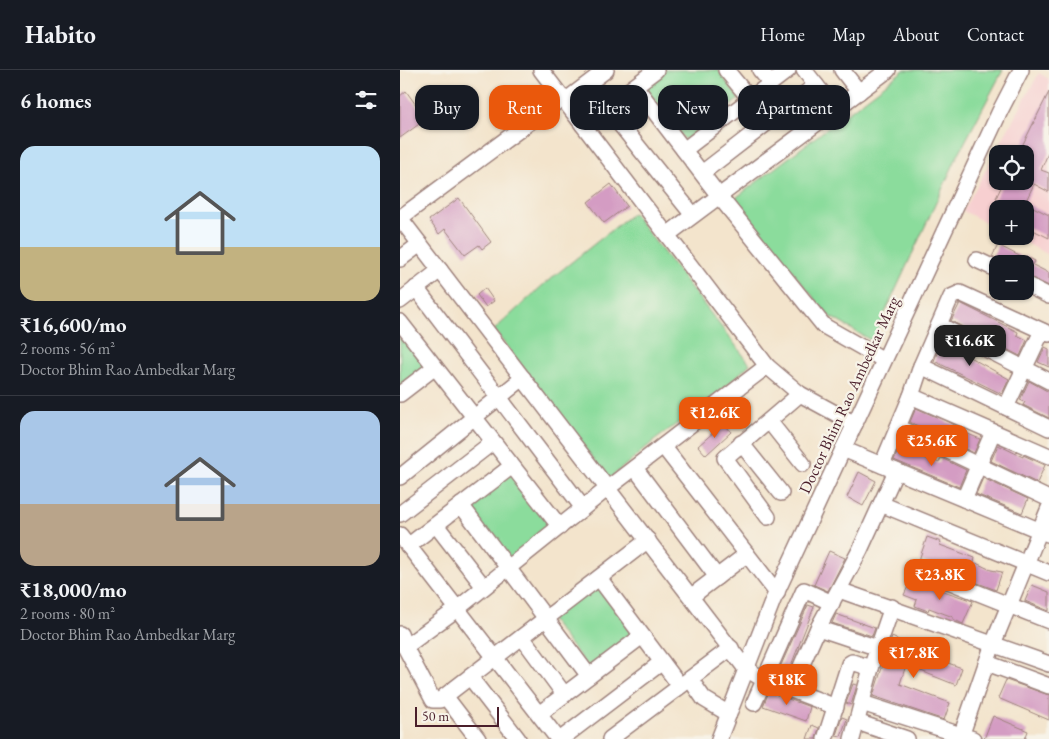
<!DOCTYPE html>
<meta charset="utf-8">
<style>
:root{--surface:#171b24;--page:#242831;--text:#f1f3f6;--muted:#9ea1a6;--line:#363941;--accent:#ea580c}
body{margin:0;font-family:"EB Garamond",serif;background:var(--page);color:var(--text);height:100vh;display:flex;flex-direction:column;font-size:19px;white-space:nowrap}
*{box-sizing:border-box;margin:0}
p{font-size:16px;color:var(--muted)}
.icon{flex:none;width:28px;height:28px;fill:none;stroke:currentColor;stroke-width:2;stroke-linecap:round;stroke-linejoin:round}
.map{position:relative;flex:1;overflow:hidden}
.drawer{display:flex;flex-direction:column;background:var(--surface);width:400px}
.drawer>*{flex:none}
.banner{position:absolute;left:15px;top:15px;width:475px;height:45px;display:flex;gap:10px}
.fabs{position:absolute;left:589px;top:75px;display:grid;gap:10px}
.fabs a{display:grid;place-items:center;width:45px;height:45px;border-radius:10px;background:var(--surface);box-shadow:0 1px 4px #0004;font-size:25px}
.scale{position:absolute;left:15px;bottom:12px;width:84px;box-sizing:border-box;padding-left:5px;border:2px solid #4a1f2b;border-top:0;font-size:14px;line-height:18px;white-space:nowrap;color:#4a1f2b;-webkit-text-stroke:4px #f7f3e8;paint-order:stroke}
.price{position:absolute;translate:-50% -42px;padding:0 11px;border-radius:10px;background:var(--accent);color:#fff;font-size:16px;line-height:32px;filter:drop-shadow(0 1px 2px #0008)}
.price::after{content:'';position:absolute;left:50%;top:30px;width:15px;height:11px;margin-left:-8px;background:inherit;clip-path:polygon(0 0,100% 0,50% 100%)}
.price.selected{background:#222;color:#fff}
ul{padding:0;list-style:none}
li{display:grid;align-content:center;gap:10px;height:265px;padding:0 20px}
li+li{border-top:1px solid var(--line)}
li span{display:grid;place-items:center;height:155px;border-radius:15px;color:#555}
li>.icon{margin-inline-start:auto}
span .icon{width:90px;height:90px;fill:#fffc;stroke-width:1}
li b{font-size:21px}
h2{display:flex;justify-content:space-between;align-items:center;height:60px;padding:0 20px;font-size:21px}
.chip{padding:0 18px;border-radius:15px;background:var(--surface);box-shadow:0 1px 4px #0004;font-size:18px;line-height:45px}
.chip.selected{background:var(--accent);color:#fff}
header{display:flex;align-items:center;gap:30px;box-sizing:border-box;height:70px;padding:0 25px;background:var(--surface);border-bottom:1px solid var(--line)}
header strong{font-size:24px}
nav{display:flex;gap:28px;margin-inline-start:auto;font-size:18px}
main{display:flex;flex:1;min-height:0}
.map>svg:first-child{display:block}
.built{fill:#f7cfd0;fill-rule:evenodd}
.green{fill:#8bdc9c;stroke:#6a7e64}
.building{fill:#d49cc3}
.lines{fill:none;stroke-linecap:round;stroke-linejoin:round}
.minor-casing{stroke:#9e827c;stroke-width:18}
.minor{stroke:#fff;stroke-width:15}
.labels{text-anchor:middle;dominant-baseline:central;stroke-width:4.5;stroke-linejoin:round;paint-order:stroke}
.street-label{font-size:16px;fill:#4a1f2b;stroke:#f7f3e8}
</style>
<header>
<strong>Habito</strong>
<nav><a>Home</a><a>Map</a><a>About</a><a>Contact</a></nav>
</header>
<main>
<section class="drawer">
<h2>6 homes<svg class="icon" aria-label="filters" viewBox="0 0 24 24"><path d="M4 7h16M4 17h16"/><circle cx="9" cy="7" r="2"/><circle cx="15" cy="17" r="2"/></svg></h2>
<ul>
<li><span style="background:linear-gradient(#bfe0f5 65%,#c2b280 0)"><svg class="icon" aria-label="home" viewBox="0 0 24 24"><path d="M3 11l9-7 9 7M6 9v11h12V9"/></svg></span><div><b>₹16,600/mo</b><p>2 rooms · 56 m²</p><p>Doctor Bhim Rao Ambedkar Marg</p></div></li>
<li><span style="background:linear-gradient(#a9c7e8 60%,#b9a48a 0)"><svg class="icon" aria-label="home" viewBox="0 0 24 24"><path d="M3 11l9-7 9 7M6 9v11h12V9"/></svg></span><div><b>₹18,000/mo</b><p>2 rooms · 80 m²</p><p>Doctor Bhim Rao Ambedkar Marg</p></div></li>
</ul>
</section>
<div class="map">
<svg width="649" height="669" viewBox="0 0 649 669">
<rect width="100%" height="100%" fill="#f7f3e8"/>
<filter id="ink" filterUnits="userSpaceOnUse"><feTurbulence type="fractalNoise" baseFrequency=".02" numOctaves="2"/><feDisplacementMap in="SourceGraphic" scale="10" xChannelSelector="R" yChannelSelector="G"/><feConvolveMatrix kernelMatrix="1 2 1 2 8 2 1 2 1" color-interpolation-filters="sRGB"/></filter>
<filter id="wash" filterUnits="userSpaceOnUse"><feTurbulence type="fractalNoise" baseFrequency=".0096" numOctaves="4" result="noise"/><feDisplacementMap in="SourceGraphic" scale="20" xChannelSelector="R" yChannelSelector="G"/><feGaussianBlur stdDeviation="1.12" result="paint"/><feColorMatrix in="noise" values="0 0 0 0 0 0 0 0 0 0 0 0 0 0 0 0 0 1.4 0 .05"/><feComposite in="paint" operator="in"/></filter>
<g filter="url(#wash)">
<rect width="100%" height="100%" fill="#f3e4cc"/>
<path class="built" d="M639,3l10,6v176l-36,-19h12v-27h-27l-1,19 -34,-17zM598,84h27v27h-27z"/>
<g class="green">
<path d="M265,0h53l21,29 -54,41 -41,-54z"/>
<path d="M504,0h99l-46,87 -85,184 -43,-25 -96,-116z"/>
<path d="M233,143l117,151 -28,26 -67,50 -46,39 -115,-149 49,-45z"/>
<path d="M0,258l30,38 -30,24z"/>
<path d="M112,402l43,53 -47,38 -43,-54z"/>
<path d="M197,511l42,54 -47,37 -42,-53z"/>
</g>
<g id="blocks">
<g class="building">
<path d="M6,21l20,28 -26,19v-42z"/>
<path d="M649,22v59l-8,19 8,3v19l-15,-8 -12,25h-22l3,-7 -7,-4 8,-17h21v-27h-7z"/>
<path d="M211,114l16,22 -23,17 -16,-21z"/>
<path d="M59,128l32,44 -9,7 -3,-4 -14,10 -20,-26 -6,5 -10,-14z"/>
<path d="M625,133l24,12v23l-24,-12z"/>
<path d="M598,175l27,14v-3l10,5 -2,4 16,8v13l-24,-11v-11h-20l-13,-7z"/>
<path d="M85,218l9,13 -8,6 -9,-12z"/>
<path d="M560,233l58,29 -1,3 10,5 -7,16 -69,-35z"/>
<path d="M542,270l24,10 -2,4 45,25 -7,15 -68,-33z"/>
<path d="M645,277l4,2v18l-11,-5z"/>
<path d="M629,311l20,11v26l-26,-13 2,-3 -5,-2z"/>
<path d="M516,338l41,18 -1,3 24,10 -6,14 -64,-31z"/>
<path d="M324,353l7,9 -25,23 -8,-9z"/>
<path d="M598,375l25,12v-2l22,10 -8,18 -46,-22z"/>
<path d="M500,377l34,15 1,-1 4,2 2,-5 25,12 -7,17 -65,-27z"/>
<path d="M459,402l17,9 -13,25 -16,-9z"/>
<path d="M583,408l45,21 -6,14 -46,-19z"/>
<path d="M527,467l14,5 -1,3 35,13 -1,4 17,8 11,2 -6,18 -77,-30z"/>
<path d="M429,481l16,7 -17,33 -14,-6z"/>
<path d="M510,512l12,5 1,-3 50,17 -10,23 -10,-5v-2l-24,-9 -1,3 -13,-5 2,-6 -13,-5z"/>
<path d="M632,515l17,7v19l-24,-10z"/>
<path d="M408,535l6,2 -28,71 -9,-4z"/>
<path d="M436,544l39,14 -3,8 -40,-13z"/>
<path d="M492,567l23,11 1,-3 11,4 -2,5 24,7 -1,2 14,5 -6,17 -50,-20 -6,19 50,19 -6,17 -71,-24z"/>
<path d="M606,610l43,15v25l-51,-22z"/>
<path d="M453,614l4,1 -6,20 -5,-2z"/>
<path d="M369,622l41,15 -4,14 -43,-15z"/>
<path d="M593,646l35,15 -3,8h-41z"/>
<path d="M442,647l5,2 -6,17 -5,-1z"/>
<path d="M412,655l7,3 -3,11h-9z"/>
</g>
</g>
</g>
<g filter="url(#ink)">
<use href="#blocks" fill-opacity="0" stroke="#9e827c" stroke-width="1"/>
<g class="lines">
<defs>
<g id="minor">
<path d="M141,0l226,296 33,28 55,30"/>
<path d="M326,0l24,29"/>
<path d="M360,0l11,13"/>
<path d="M404,0l31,39"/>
<path d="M442,0l17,22"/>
<path d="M235,16l84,110 105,130 60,34"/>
<path d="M165,31l41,-31"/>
<path d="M207,38l86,107"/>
<path d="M183,55l73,-55"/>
<path d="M284,80l104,-80"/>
<path d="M302,103l114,-88"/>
<path d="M0,148l346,451 17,10 73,28"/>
<path d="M0,148l162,-120"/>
<path d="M267,165l221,-165"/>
<path d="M0,189l20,-15"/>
<path d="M577,190l21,10"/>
<path d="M625,214l24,12"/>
<path d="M16,218l167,220"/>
<path d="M0,231l40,-31"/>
<path d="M0,252l160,205"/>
<path d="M539,255l110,56"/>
<path d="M521,296l128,62"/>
<path d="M0,324l35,-27"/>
<path d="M511,326l138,60"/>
<path d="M606,337l36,-76"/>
<path d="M369,351l34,43"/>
<path d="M498,357l151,72"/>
<path d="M341,373l40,50"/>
<path d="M263,376l114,147"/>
<path d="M443,379l205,85"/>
<path d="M482,395l29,-69 10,-30 30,-69 9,-4 89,41"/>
<path d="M235,398l82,109"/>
<path d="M0,407l123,-99"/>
<path d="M564,429l29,-67"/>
<path d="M481,434l168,69"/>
<path d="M61,435l128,171"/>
<path d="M0,444l93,-72"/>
<path d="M368,447l-43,-59 75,-64"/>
<path d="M36,455l48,62"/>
<path d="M0,465l158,204"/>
<path d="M8,476l104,-80"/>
<path d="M518,499l131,52"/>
<path d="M199,508l81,108"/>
<path d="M439,520l210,74"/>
<path d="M292,526l55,-42"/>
<path d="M418,558l60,20"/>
<path d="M0,564l5,13 28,53h7l5,-4"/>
<path d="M122,567l42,57"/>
<path d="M5,577l52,-38 151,-121 159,-122"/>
<path d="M587,593l62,23"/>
<path d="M70,607l48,62"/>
<path d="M290,609l14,20 25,15"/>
<path d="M391,619l27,-61 42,-78 36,-79"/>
<path d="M354,633l50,-113 28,13"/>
<path d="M462,633l111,36"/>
<path d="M139,644l103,-78"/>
<path d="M457,652l50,17"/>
<path d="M78,669l-33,-43 203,-156"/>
<path d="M161,669l101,-77"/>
<path d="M210,669l121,-91"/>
<path d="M319,669l54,-139 227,-489 21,-41"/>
<path d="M425,669l24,-75 3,-2 19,6"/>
<path d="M452,669l19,-71 21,-61"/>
<path d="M560,669l33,-95 56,-136"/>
</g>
</defs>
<use href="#minor" class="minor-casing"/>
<use href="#minor" class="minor"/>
</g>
</g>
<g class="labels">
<g class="street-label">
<text transform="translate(449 325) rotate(-65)">Doctor Bhim Rao Ambedkar Marg</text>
</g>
</g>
</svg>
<div class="fabs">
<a><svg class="icon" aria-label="locate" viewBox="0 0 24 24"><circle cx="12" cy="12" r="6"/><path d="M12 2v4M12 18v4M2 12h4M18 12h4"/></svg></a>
<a>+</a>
<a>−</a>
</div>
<div class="scale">50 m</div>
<b class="price selected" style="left:570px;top:297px">₹16.6K</b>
<b class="price" style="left:315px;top:369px">₹12.6K</b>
<b class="price" style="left:532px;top:397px">₹25.6K</b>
<b class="price" style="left:540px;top:531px">₹23.8K</b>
<b class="price" style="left:514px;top:609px">₹17.8K</b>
<b class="price" style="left:387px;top:636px">₹18K</b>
<div class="banner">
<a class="chip">Buy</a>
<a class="chip selected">Rent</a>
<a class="chip">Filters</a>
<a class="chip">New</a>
<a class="chip">Apartment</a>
</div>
</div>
</main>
